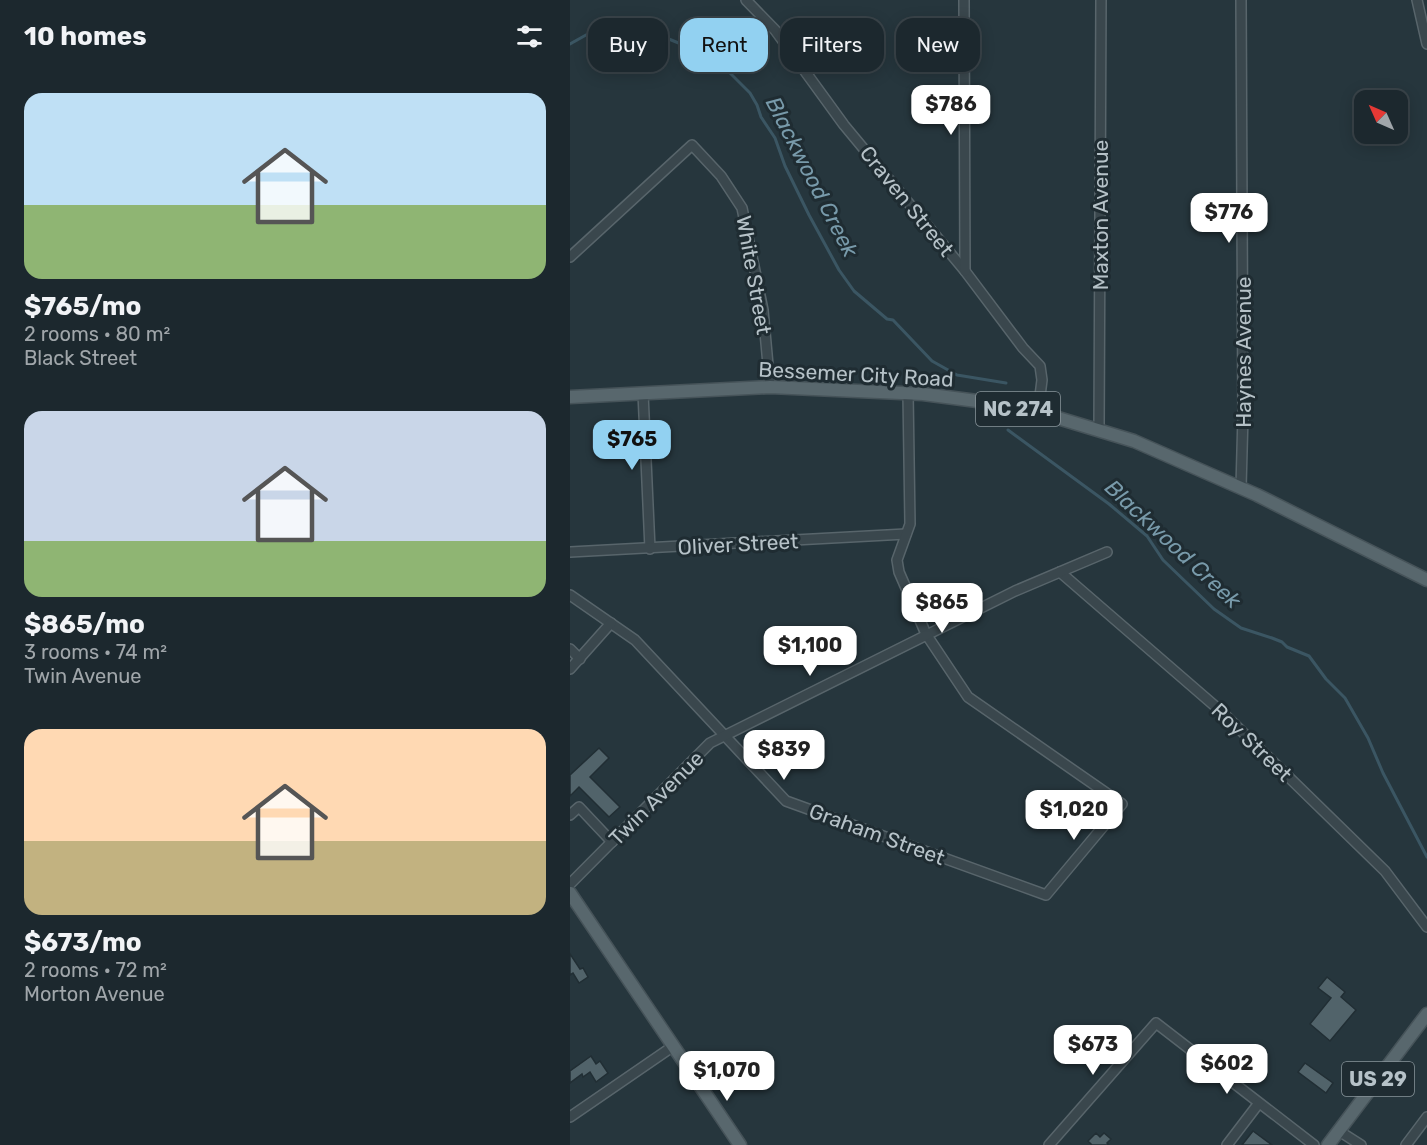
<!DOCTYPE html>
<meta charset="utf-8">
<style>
:root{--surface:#1c282e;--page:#29343a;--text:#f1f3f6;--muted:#a0a6aa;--line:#3a444a;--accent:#92d1f1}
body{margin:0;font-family:Rubik,sans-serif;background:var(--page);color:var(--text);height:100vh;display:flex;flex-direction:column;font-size:22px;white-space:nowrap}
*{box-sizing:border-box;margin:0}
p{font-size:20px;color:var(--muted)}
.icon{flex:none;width:33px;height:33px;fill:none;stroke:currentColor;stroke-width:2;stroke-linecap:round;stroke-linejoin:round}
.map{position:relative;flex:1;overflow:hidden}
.sheet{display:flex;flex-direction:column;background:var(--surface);width:570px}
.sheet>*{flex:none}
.banner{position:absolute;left:18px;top:18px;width:570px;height:54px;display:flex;gap:12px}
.needle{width:39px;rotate:315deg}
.controls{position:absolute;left:784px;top:90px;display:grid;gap:12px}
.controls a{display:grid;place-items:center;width:54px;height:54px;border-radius:12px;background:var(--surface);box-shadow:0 3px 15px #0003,0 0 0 2px var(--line);font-size:30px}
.price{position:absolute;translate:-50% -51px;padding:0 14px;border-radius:12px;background:#fff;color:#222;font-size:20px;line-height:39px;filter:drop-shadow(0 2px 3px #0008)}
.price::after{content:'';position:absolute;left:50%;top:36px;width:18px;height:14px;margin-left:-9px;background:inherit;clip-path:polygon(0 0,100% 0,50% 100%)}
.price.active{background:var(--accent);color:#111}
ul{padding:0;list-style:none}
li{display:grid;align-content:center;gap:12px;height:318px;padding:0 24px}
li span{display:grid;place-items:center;height:186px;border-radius:18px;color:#555}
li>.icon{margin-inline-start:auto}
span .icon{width:108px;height:108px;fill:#fffc;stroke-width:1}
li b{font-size:26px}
h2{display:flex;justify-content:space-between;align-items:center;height:72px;padding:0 24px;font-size:26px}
.chip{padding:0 21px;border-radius:18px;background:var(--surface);box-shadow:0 3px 15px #0003,0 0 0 2px var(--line);font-size:21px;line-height:54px}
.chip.active{background:var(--accent);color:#111}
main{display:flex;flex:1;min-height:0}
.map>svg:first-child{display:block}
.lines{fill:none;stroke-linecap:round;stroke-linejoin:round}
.stream{stroke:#3b5663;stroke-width:3}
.building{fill:#51636a;stroke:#212e34;stroke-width:1.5}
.minor-casing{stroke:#58656b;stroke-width:12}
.major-casing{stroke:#465359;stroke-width:15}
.minor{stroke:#3a474d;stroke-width:9}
.major{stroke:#58676d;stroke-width:12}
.labels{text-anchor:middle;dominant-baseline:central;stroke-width:6;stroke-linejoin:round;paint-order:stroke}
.shield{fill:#1f2c32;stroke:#89959b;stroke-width:1.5}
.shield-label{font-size:20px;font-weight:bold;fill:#b6c2c8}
.street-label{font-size:21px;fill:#b6c2c8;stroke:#1f2c32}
.water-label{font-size:22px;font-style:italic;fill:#789aaa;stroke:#1f2c32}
</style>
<main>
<section class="sheet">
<h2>10 homes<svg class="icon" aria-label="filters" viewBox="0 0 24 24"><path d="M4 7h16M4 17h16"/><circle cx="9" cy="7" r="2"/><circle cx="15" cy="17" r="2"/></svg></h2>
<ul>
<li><span style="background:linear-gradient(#bfe0f5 60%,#8fb573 0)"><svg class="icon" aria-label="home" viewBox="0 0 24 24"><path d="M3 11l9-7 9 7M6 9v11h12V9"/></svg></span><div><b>$765/mo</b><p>2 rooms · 80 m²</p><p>Black Street</p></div></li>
<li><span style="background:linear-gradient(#c9d6e8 70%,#8fb573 0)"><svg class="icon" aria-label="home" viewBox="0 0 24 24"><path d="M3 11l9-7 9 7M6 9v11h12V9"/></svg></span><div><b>$865/mo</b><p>3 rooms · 74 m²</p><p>Twin Avenue</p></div></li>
<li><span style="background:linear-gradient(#ffd9b3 60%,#c2b280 0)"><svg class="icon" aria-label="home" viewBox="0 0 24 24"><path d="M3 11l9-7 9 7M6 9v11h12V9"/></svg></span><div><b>$673/mo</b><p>2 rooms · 72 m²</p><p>Morton Avenue</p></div></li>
</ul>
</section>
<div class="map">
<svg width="857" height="1145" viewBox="0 0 857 1145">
<rect width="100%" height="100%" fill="#26363d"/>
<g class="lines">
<g class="stream">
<path d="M0,44l16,-9 21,-5 27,-2 20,5 32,13 33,18 11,9 20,20 7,12 4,12 14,21 10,28 24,49 30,55 15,21 33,28 6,1 39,41 25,14 49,8"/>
<path d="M438,430l101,74 38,32 16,24 51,49 27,19 31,10 10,4 5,5 22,9 17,23 19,19 23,40 15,35 44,84"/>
</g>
</g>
<g class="building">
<path d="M29,748l10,10 -19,19 30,30 -11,10 -30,-30 -9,9v-21z"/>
<path d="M0,954l10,15 3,-1 5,9 -9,6 -6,-10 -3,2z"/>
<path d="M757,977l18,15 -4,5 15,13 -26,31 -20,-17 21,-26 -13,-10z"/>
<path d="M21,1056l5,8 4,-3 8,12 -12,9 -6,-10 -7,5 -1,-3 -12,9v-12z"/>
<path d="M735,1063l28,20 -7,10 -28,-21z"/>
<path d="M683,1131l19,14h-30z"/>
<path d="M526,1133l4,4 4,-4 7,6 -4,4 2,2h-17l-4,-4z"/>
</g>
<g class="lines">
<defs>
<g id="minor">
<path d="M176,0l29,30 69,95 121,146 58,77 17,18 2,14 -4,32"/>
<path d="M394,0l1,271"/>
<path d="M847,0l10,44"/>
<path d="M0,257l122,-112 29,31 21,32 21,102 7,77"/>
<path d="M73,393l7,156"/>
<path d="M529,430l2,-430"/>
<path d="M671,487l2,-72 -2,-415"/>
<path d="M0,552l336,-18"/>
<path d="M490,572l163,141 162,158 42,56"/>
<path d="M0,595l65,45 151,161 260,94 76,-91 -154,-107 -42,-63 -27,-62 -2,-12 13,-36 -2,-131"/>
<path d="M0,649l10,10"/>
<path d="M0,669l41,-46"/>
<path d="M0,815l9,-8 33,35"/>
<path d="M0,884l140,-141 305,-152 92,-39"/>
<path d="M0,1117l102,-70"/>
<path d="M769,1131l22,14"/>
<path d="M479,1145l107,-122 158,122"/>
<path d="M657,1145l32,-42"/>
<path d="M836,1145l21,-28"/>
</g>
<g id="major">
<path d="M0,397l200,-10 153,7 54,7 61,11 96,29 123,54 170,85"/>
<path d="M0,893l170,252"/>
<path d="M758,1145l99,-131"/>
</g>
</defs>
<use href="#minor" class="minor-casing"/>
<use href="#major" class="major-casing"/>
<use href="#minor" class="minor"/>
<use href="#major" class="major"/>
</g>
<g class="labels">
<g class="shield">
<rect x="406" y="392" width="84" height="34" rx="4.5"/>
<rect x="772" y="1062" width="72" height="34" rx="4.5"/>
</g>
<g class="shield-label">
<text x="448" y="409">NC 274</text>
<text x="808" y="1079">US 29</text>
</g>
<g class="street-label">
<text transform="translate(337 201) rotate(51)">Craven Street</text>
<text transform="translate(530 215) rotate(-90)">Maxton Avenue</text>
<text transform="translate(184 275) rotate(80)">White Street</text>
<text transform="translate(673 352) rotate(-90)">Haynes Avenue</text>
<text transform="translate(286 374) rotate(3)">Bessemer City Road</text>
<text transform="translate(168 544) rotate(-3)">Oliver Street</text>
<text transform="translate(682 742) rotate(44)">Roy Street</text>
<text transform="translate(86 798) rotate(-45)">Twin Avenue</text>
<text transform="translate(307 834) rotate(20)">Graham Street</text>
</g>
<g class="water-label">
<text transform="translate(242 177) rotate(63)">Blackwood Creek</text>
<text transform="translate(603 544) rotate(43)">Blackwood Creek</text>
</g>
</g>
</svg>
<div class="controls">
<a><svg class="needle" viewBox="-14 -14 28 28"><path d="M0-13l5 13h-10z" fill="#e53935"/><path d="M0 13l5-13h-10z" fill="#a0a6aa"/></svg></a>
</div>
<b class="price" style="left:381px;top:136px">$786</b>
<b class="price" style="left:659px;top:244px">$776</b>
<b class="price active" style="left:62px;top:471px">$765</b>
<b class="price" style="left:372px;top:634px">$865</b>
<b class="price" style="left:240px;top:677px">$1,100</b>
<b class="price" style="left:214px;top:781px">$839</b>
<b class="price" style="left:504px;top:841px">$1,020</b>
<b class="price" style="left:523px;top:1076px">$673</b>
<b class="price" style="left:657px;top:1095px">$602</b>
<b class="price" style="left:157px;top:1102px">$1,070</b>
<div class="banner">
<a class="chip">Buy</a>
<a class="chip active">Rent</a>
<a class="chip">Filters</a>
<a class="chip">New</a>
</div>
</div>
</main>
